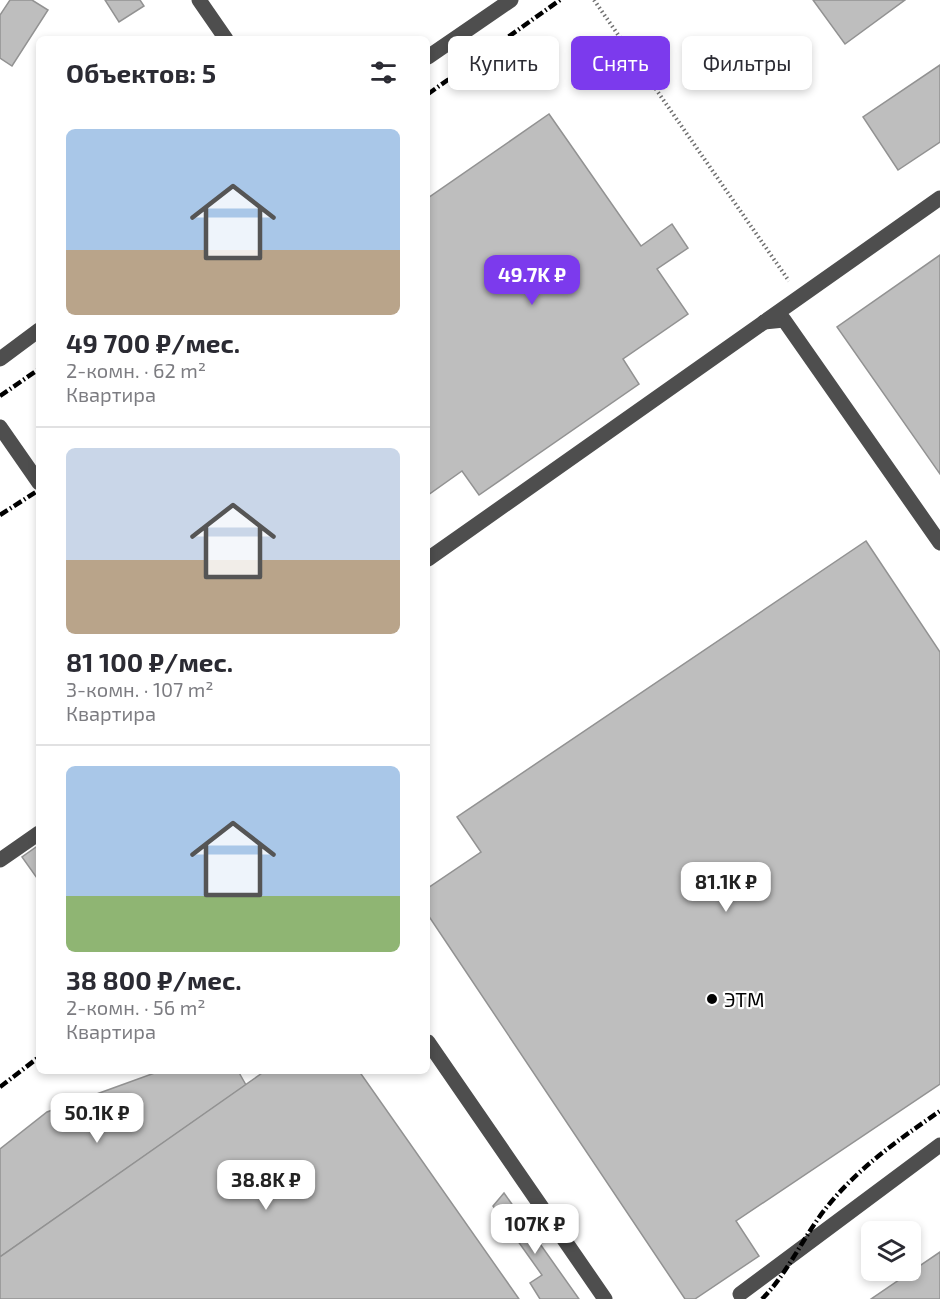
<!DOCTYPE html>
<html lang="ru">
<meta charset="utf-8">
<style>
:root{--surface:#fff;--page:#f7f7f7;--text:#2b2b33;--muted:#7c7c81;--line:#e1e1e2;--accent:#7c3aed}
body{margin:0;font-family:"Exo 2",sans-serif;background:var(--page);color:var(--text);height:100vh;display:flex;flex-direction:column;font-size:22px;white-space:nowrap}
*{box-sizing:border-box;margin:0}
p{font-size:20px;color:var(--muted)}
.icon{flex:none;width:33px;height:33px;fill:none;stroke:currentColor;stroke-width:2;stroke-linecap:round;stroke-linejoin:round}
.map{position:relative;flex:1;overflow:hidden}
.panel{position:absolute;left:36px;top:36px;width:394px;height:1038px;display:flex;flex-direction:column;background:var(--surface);border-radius:9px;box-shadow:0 3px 9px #0003}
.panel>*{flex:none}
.banner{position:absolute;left:448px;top:36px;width:400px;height:54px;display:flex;gap:12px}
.buttons{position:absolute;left:861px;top:1221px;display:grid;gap:12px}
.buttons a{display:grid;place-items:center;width:60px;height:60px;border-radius:9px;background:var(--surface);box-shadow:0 3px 9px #0003;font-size:30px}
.price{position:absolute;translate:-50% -51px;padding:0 14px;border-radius:12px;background:#fff;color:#222;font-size:20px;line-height:39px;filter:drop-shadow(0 2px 3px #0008)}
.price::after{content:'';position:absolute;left:50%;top:36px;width:18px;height:14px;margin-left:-9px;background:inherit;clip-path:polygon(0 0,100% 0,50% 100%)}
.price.on{background:var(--accent);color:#fff}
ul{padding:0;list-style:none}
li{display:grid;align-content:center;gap:12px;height:318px;padding:0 30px}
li+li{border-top:2px solid var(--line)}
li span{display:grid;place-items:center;height:186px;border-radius:9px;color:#555}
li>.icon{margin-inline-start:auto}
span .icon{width:108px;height:108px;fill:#fffc;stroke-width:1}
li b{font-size:26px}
h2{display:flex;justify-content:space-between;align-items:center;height:72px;padding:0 30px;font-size:26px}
.tag{padding:0 21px;border-radius:9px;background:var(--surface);box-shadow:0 3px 9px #0003;font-size:21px;line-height:54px}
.tag.on{background:var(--accent);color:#fff}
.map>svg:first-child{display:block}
.building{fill:#bebebe;stroke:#929292;stroke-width:1.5}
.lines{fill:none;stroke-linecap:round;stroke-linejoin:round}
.path{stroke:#707070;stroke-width:4;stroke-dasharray:1.5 3;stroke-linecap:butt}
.minor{stroke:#4e4e4e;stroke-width:15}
.rail{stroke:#000;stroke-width:4.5;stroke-dasharray:9 3 1.5 3;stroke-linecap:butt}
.poi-dot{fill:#000;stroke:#fff;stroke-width:2}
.labels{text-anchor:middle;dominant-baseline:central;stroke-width:4.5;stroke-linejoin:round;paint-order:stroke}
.poi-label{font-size:20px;fill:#000;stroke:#fff;text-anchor:start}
</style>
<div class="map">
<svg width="940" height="1299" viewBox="0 0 940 1299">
<rect width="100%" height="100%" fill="#fff"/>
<g class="building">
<path d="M10,0h22l16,10 -36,56 -12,-8v-43z"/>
<path d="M105,0h35l4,6 -25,16z"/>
<path d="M813,0h92l-60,44z"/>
<path d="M940,65v77l-42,28 -35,-53z"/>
<path d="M549,114l92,132 31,-22 16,24 -31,21 31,45 -65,45 16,25 -160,111 -17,-24 -34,24v-297z"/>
<path d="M940,255v219l-103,-147z"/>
<path d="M866,541l74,111v432l-204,137 23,35 -64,43h-10l-257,-384v-27l53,-36 -24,-35z"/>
<path d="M39,845v36l-17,-24z"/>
<path d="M160,1071h78l8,14 -246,172v-108l47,-37z"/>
<path d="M265,1071h94l160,228h-519v-42z"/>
<path d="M504,1193l75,106h-39l-10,-16 12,-8 -49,-69z"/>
<path d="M940,1252v47h-69z"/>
</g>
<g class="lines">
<path class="path" d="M594,0l195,281"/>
<g class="minor">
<path d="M199,0l27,39"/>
<path d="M428,57l83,-57"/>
<path d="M764,322l20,-2 156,223"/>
<path d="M0,359l39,-29"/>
<path d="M0,427l39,56"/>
<path d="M428,559l512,-361"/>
<path d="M0,860l39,-27"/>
<path d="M428,1042l177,257"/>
<path d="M740,1294l200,-149"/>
</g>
<g class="rail">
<path d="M428,94l132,-94"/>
<path d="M0,396l39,-27"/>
<path d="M0,515l39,-25"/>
<path d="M0,1087l39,-30"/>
<path d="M762,1299c28,-28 43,-67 69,-97 31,-37 70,-64 109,-91"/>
</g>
</g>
<circle class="poi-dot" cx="712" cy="999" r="6"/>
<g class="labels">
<g class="poi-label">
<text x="724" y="999">ЭТМ</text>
</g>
</g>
</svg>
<div class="buttons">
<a><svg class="icon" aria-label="layers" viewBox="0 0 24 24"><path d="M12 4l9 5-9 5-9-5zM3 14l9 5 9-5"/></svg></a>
</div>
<b class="price on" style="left:532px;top:306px">49.7K ₽</b>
<b class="price" style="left:726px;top:913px">81.1K ₽</b>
<b class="price" style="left:97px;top:1144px">50.1K ₽</b>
<b class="price" style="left:266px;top:1211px">38.8K ₽</b>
<b class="price" style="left:535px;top:1255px">107K ₽</b>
<div class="banner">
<a class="tag">Купить</a>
<a class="tag on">Снять</a>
<a class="tag">Фильтры</a>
</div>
<section class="panel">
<h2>Объектов: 5<svg class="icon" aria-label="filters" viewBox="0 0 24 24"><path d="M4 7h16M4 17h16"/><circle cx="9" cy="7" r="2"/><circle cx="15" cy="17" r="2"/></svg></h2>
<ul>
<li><span style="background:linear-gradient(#a9c7e8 65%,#b9a48a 0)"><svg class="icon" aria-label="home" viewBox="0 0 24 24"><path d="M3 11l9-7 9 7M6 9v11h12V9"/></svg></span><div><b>49 700 ₽/мес.</b><p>2-комн. · 62 m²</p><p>Квартира</p></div></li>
<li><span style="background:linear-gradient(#c9d6e8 60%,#b9a48a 0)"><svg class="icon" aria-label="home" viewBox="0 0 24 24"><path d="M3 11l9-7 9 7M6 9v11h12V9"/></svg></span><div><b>81 100 ₽/мес.</b><p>3-комн. · 107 m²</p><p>Квартира</p></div></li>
<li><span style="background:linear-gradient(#a9c7e8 70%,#8fb573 0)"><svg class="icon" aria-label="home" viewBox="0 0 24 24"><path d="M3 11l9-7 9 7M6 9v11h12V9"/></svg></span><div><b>38 800 ₽/мес.</b><p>2-комн. · 56 m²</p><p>Квартира</p></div></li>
</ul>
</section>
</div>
